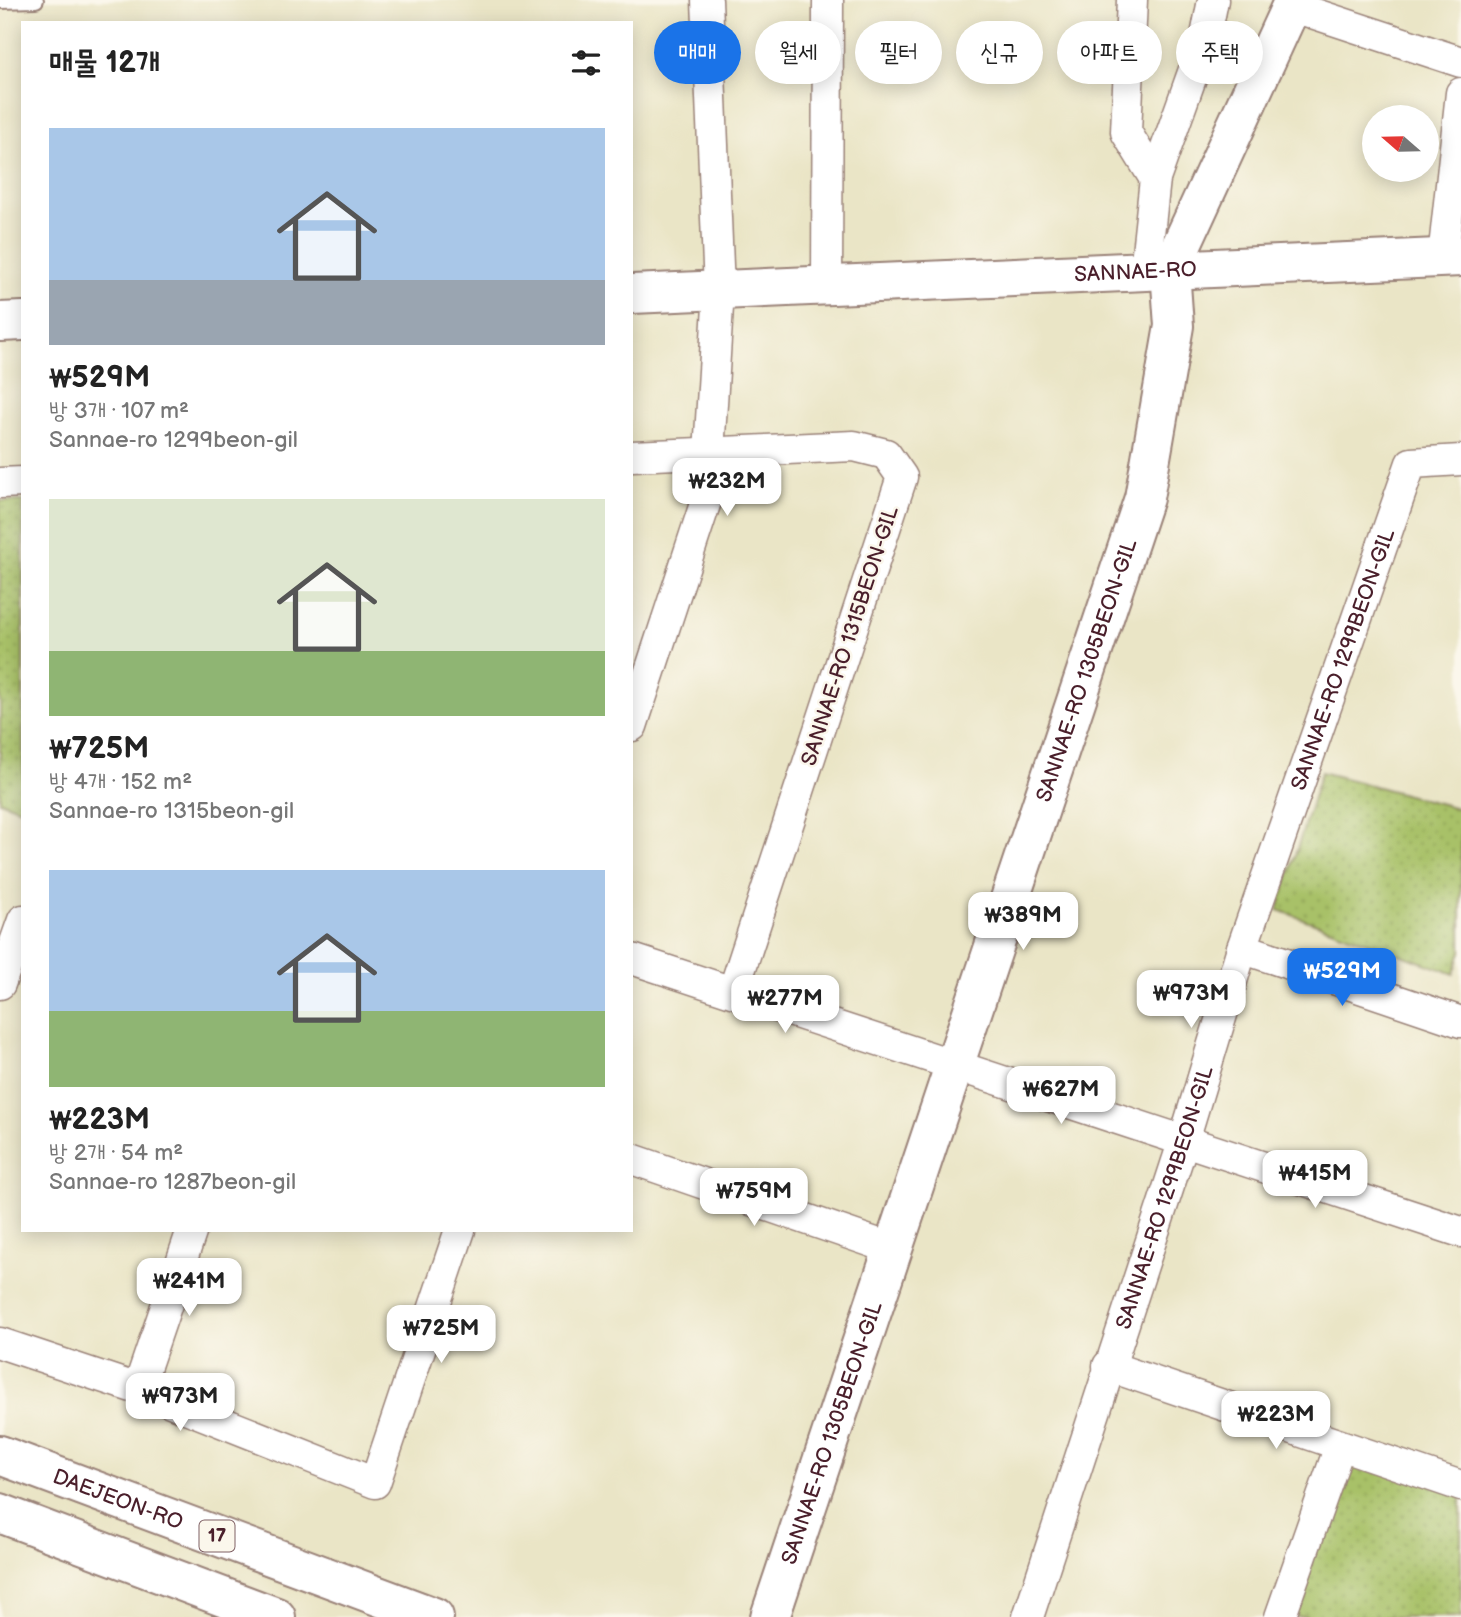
<!DOCTYPE html>
<html lang="ko">
<meta charset="utf-8">
<style>
:root{--surface:#fff;--page:#f6f6f6;--text:#222;--muted:#767676;--accent:#1a73e8}
body{margin:0;font-family:"Balsamiq Sans","Poor Story",sans-serif;background:var(--page);color:var(--text);height:100vh;display:flex;flex-direction:column;font-size:26px;white-space:nowrap}
*{box-sizing:border-box;margin:0}
p{font-size:23px;color:var(--muted)}
.icon{flex:none;width:38px;height:38px;fill:none;stroke:currentColor;stroke-width:2;stroke-linecap:round;stroke-linejoin:round}
.map{position:relative;flex:1;overflow:hidden}
.details{position:absolute;left:21px;top:21px;width:612px;height:1211px;display:flex;flex-direction:column;background:var(--surface);border-radius:0px;box-shadow:0 4px 18px #0003}
.details>*{flex:none}
.top-card{position:absolute;left:654px;top:21px;width:665px;height:63px;display:flex;gap:14px}
.needle{width:46px;rotate:290deg}
.fabs{position:absolute;left:1362px;top:105px;display:grid;gap:14px}
.fabs a{display:grid;place-items:center;width:77px;height:77px;border-radius:50%;background:var(--surface);box-shadow:0 4px 18px #0003;font-size:35px}
.price{position:absolute;translate:-50% -60px;padding:0 16px;border-radius:14px;background:#fff;color:#222;font-size:23px;line-height:46px;filter:drop-shadow(0 2px 4px #0008)}
.price::after{content:'';position:absolute;left:50%;top:42px;width:21px;height:16px;margin-left:-10px;background:inherit;clip-path:polygon(0 0,100% 0,50% 100%)}
.price.current{background:var(--accent);color:#fff}
ul{padding:0;list-style:none}
li{display:grid;align-content:center;gap:14px;height:371px;padding:0 28px}
li span{display:grid;place-items:center;height:217px;border-radius:0px;color:#555}
li>.icon{margin-inline-start:auto}
span .icon{width:126px;height:126px;fill:#fffc;stroke-width:1}
li b{font-size:30px}
h2{display:flex;justify-content:space-between;align-items:center;height:84px;padding:0 28px;font-size:30px}
.pill{padding:0 24px;border-radius:32px;background:var(--surface);box-shadow:0 4px 18px #0003;font-size:24px;line-height:63px}
.pill.current{background:var(--accent);color:#fff}
.map>svg:first-child{display:block}
.grass{fill:url(#grass-dots);stroke:#797049;stroke-width:2}
.lines{fill:none;stroke-linecap:round;stroke-linejoin:round}
.lane-casing{stroke:#9a8278;stroke-width:18}
.street-casing{stroke:#9a8278;stroke-width:33}
.secondary-casing{stroke:#9a8278;stroke-width:42}
.primary-casing{stroke:#9a8278;stroke-width:42}
.lane{stroke:#fff;stroke-width:14}
.street{stroke:#fff;stroke-width:30}
.secondary{stroke:#fff;stroke-width:38}
.primary{stroke:#fff;stroke-width:38}
.labels{text-anchor:middle;dominant-baseline:central;stroke-width:5;stroke-linejoin:round;paint-order:stroke}
.shield{fill:#fbf7ec;stroke:#7f6065;stroke-width:2}
.shield-label{font-size:19px;font-weight:bold;fill:#4a1f2b}
.street-label{font-size:21px;fill:#4a1f2b;stroke:#fbf7ec}
</style>
<div class="map">
<svg width="1461" height="1617" viewBox="0 0 1461 1617">
<defs>
<pattern id="grass-dots" width="8" height="8" patternUnits="userSpaceOnUse" patternTransform="scale(1.75)"><rect width="8" height="8" fill="#a8c167"/><path d="M2 2h.1M6 6h.1" fill="none" stroke="#92a55a" stroke-width="1.8" stroke-linecap="round"/></pattern>
</defs>
<rect width="100%" height="100%" fill="#fbf7ec"/>
<filter id="ink" filterUnits="userSpaceOnUse"><feTurbulence type="fractalNoise" baseFrequency=".0143" numOctaves="2"/><feDisplacementMap in="SourceGraphic" scale="14" xChannelSelector="R" yChannelSelector="G"/><feConvolveMatrix kernelMatrix="1 2 1 2 8 2 1 2 1" color-interpolation-filters="sRGB"/></filter>
<filter id="wash" filterUnits="userSpaceOnUse"><feTurbulence type="fractalNoise" baseFrequency=".00686" numOctaves="4" result="noise"/><feDisplacementMap in="SourceGraphic" scale="28" xChannelSelector="R" yChannelSelector="G"/><feGaussianBlur stdDeviation="1.57" result="paint"/><feColorMatrix in="noise" values="0 0 0 0 0 0 0 0 0 0 0 0 0 0 0 0 0 1.4 0 .05"/><feComposite in="paint" operator="in"/></filter>
<g filter="url(#wash)">
<rect width="100%" height="100%" fill="#eae5c6"/>
<g class="grass">
<path d="M0,501h23v309l-23,-9z"/>
<path d="M1321,772l140,37v142l-7,23 -176,-64z"/>
<path d="M1343,1454l118,40v123h-175z"/>
</g>
</g>
<g filter="url(#ink)">
<g class="lines">
<defs>
<path id="lane" d="M0,1l36,-1"/>
<g id="street">
<path d="M1132,0l-6,132 29,47"/>
<path d="M1291,6l170,56"/>
<path d="M1443,258l18,-165"/>
<path d="M1145,271l10,-92 51,-143 7,-36"/>
<path d="M827,286l1,-286"/>
<path d="M632,456l222,-10 32,8 16,23 -169,515"/>
<path d="M0,483l23,-1"/>
<path d="M632,726l74,-225 13,-211 -12,-290"/>
<path d="M1242,948l219,74"/>
<path d="M632,959l829,273"/>
<path d="M0,984l23,-64"/>
<path d="M632,1159l261,90"/>
<path d="M0,1343l138,46 237,94 85,-253"/>
<path d="M1108,1366l353,120"/>
<path d="M138,1389l54,-159"/>
<path id="s1" d="M1028,1617l156,-477 58,-192 169,-485 50,-3"/>
<path d="M1280,1617l60,-171"/>
</g>
<g id="secondary">
<path id="s2" d="M632,294l829,-37"/>
<path d="M0,322l23,-1"/>
<path id="s3" d="M770,1617l374,-1119 30,-172 -4,-56 124,-270"/>
</g>
<g id="primary">
<path id="s4" d="M0,1455l434,162"/>
<path d="M0,1513l276,104"/>
</g>
</defs>
<use href="#lane" class="lane-casing"/>
<use href="#street" class="street-casing"/>
<use href="#secondary" class="secondary-casing"/>
<use href="#primary" class="primary-casing"/>
<use href="#lane" class="lane"/>
<use href="#street" class="street"/>
<use href="#secondary" class="secondary"/>
<use href="#primary" class="primary"/>
</g>
</g>
<g class="labels">
<rect class="shield" x="199.5" y="1520.5" width="35" height="31" rx="5"/>
<g class="shield-label">
<text x="217" y="1536">17</text>
</g>
<g class="street-label">
<text stroke="none"><textPath href="#s2" startOffset="504">SANNAE-RO</textPath></text>
<text transform="translate(850 636) rotate(-72)">SANNAE-RO 1315BEON-GIL</text>
<text stroke="none"><textPath href="#s1" startOffset="1008">SANNAE-RO 1299BEON-GIL</textPath></text>
<text stroke="none"><textPath href="#s3" startOffset="998">SANNAE-RO 1305BEON-GIL</textPath></text>
<text stroke="none"><textPath href="#s1" startOffset="441">SANNAE-RO 1299BEON-GIL</textPath></text>
<text stroke="none"><textPath href="#s3" startOffset="194">SANNAE-RO 1305BEON-GIL</textPath></text>
<text stroke="none"><textPath href="#s4" startOffset="126">DAEJEON-RO</textPath></text>
</g>
</g>
</svg>
<div class="fabs">
<a><svg class="needle" viewBox="-14 -14 28 28"><path d="M0-13l5 13h-10z" fill="#e53935"/><path d="M0 13l5-13h-10z" fill="#767676"/></svg></a>
</div>
<b class="price" style="left:727px;top:518px">₩232M</b>
<b class="price" style="left:1023px;top:952px">₩389M</b>
<b class="price current" style="left:1342px;top:1008px">₩529M</b>
<b class="price" style="left:1191px;top:1030px">₩973M</b>
<b class="price" style="left:785px;top:1035px">₩277M</b>
<b class="price" style="left:1061px;top:1126px">₩627M</b>
<b class="price" style="left:1315px;top:1210px">₩415M</b>
<b class="price" style="left:754px;top:1228px">₩759M</b>
<b class="price" style="left:189px;top:1318px">₩241M</b>
<b class="price" style="left:441px;top:1365px">₩725M</b>
<b class="price" style="left:180px;top:1433px">₩973M</b>
<b class="price" style="left:1276px;top:1451px">₩223M</b>
<div class="top-card">
<a class="pill current">매매</a>
<a class="pill">월세</a>
<a class="pill">필터</a>
<a class="pill">신규</a>
<a class="pill">아파트</a>
<a class="pill">주택</a>
</div>
<section class="details">
<h2>매물 12개<svg class="icon" aria-label="filters" viewBox="0 0 24 24"><path d="M4 7h16M4 17h16"/><circle cx="9" cy="7" r="2"/><circle cx="15" cy="17" r="2"/></svg></h2>
<ul>
<li><span style="background:linear-gradient(#a9c7e8 70%,#9aa5b1 0)"><svg class="icon" aria-label="home" viewBox="0 0 24 24"><path d="M3 11l9-7 9 7M6 9v11h12V9"/></svg></span><div><b>₩529M</b><p>방 3개 · 107 m²</p><p>Sannae-ro 1299beon-gil</p></div></li>
<li><span style="background:linear-gradient(#dfe7d0 70%,#8fb573 0)"><svg class="icon" aria-label="home" viewBox="0 0 24 24"><path d="M3 11l9-7 9 7M6 9v11h12V9"/></svg></span><div><b>₩725M</b><p>방 4개 · 152 m²</p><p>Sannae-ro 1315beon-gil</p></div></li>
<li><span style="background:linear-gradient(#a9c7e8 65%,#8fb573 0)"><svg class="icon" aria-label="home" viewBox="0 0 24 24"><path d="M3 11l9-7 9 7M6 9v11h12V9"/></svg></span><div><b>₩223M</b><p>방 2개 · 54 m²</p><p>Sannae-ro 1287beon-gil</p></div></li>
</ul>
</section>
</div>
